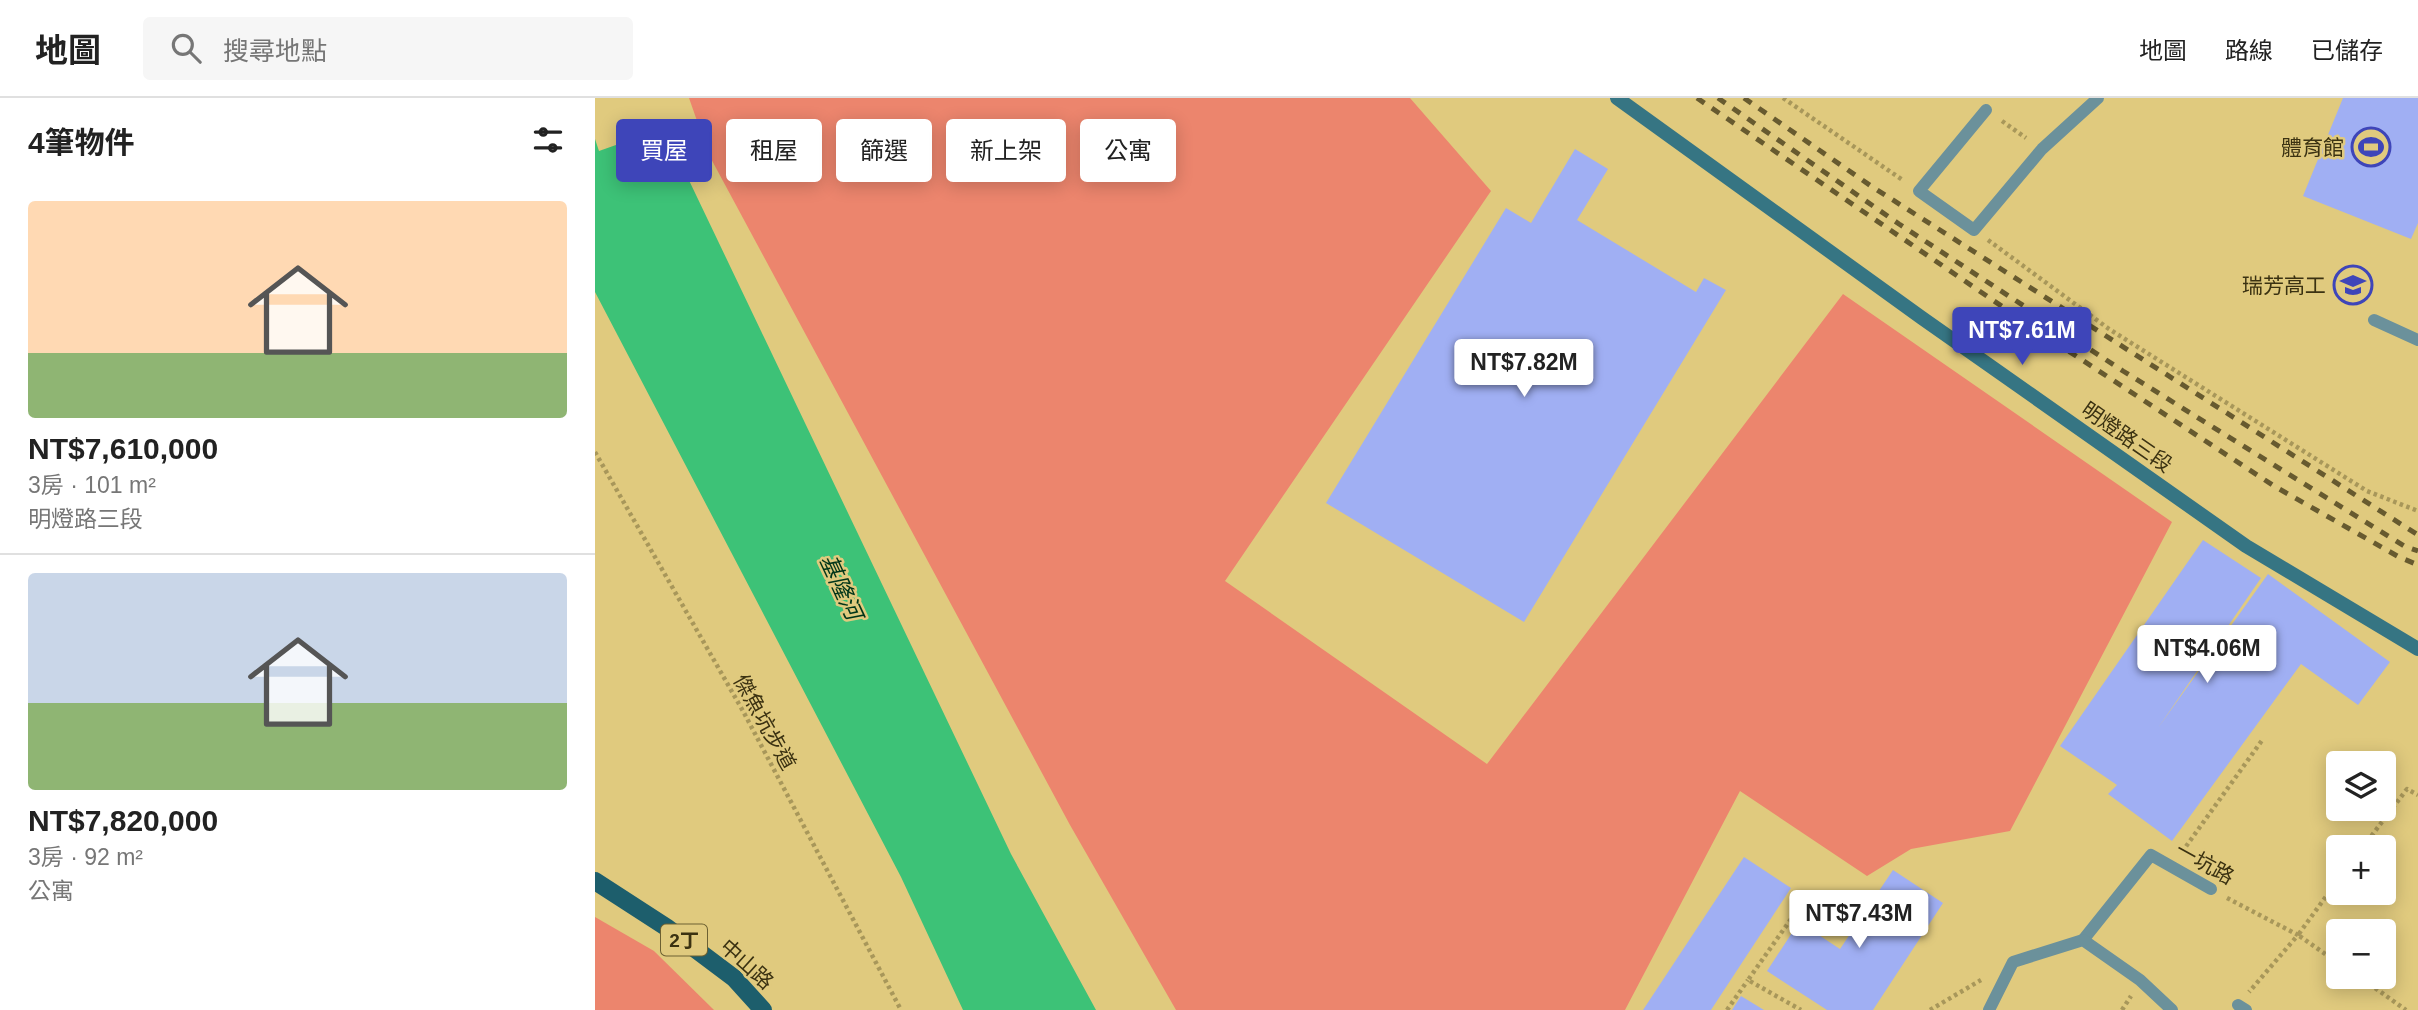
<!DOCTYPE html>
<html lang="zh-TW">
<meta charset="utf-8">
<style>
:root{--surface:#fff;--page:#f6f6f6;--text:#222;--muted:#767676;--line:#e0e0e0;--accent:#3e45b9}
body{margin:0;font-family:Helvetica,"Noto Sans TC",sans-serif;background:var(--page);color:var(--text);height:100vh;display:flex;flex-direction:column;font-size:26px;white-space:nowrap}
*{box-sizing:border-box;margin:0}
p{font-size:23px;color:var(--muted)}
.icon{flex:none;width:38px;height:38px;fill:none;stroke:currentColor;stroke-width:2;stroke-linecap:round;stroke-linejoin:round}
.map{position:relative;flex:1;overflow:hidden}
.drawer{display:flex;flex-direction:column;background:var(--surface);width:595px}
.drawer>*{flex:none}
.top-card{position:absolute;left:21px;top:21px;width:665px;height:63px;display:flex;gap:14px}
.fabs{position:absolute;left:1731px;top:653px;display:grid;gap:14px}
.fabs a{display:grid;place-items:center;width:70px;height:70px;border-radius:7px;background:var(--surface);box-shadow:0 4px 18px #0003;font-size:35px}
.price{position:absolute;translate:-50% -60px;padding:0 16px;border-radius:7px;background:#fff;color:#222;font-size:23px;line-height:46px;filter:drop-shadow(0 2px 4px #0008)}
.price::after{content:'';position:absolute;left:50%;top:42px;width:21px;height:16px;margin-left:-10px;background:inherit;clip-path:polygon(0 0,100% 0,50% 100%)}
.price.selected{background:var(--accent);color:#fff}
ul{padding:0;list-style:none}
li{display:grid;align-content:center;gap:14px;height:371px;padding:0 28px}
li+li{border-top:2px solid var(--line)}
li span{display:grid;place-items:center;height:217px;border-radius:7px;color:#555}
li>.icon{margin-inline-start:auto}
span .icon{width:126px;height:126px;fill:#fffc;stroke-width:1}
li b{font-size:30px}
h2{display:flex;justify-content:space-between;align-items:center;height:84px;padding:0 28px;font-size:30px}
.pill{padding:0 24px;border-radius:7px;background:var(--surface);box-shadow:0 4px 18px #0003;font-size:24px;line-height:63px}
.pill.selected{background:var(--accent);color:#fff}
header{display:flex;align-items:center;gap:42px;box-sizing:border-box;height:98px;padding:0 35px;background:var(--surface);border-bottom:2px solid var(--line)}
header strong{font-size:33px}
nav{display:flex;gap:38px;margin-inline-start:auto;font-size:24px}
.search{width:490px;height:63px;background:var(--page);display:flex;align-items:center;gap:18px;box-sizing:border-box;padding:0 24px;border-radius:7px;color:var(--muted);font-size:26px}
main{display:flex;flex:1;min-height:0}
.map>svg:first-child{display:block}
.green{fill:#ec856d}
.water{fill:#3dc277}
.building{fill:#a0aff3}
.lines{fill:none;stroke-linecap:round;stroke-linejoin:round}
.path{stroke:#a8975a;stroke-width:4.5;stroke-dasharray:3.5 3.5;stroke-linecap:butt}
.lane{stroke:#6b919b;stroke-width:12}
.secondary{stroke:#367583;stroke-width:14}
.primary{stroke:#1d5e6c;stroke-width:18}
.rail{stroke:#675a2f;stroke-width:5;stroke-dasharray:9 9;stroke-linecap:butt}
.labels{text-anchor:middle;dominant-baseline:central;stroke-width:5;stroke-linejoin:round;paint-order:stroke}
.shield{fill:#e0ca7e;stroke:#6c6032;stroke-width:2}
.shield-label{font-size:19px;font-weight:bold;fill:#3b3212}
.poi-label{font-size:21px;fill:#3b3212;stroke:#e0ca7e;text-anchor:end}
.street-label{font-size:21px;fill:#3b3212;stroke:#e0ca7e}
.water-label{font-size:23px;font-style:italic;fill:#003519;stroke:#e0ca7e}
</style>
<header>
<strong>地圖</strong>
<div class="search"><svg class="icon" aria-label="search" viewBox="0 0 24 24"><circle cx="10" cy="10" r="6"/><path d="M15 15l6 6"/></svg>搜尋地點</div>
<nav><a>地圖</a><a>路線</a><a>已儲存</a></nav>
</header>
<main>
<section class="drawer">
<h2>4筆物件<svg class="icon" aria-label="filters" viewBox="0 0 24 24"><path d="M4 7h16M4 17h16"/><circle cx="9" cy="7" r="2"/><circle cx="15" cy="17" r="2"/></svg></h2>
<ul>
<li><span style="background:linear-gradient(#ffd9b3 70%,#8fb573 0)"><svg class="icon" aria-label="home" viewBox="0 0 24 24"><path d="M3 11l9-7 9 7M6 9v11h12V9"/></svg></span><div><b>NT$7,610,000</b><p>3房 · 101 m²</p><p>明燈路三段</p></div></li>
<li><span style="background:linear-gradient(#c9d6e8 60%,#8fb573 0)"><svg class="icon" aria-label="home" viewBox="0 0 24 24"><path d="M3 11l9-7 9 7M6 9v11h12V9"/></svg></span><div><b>NT$7,820,000</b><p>3房 · 92 m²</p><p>公寓</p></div></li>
</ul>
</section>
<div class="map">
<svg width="1823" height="912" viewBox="0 0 1823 912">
<rect width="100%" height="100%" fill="#e0ca7e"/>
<g class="green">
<path d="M94,0h721l81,93 -266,390 262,183 356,-470 329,228 -162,309 -99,18 -44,27 -127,-85 -115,219h-449l-106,-185 -361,-670z"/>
<path d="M0,819l59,34 60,59h-119z"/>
</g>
<path class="water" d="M69,30l347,726 85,156h-133l-62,-133 -306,-585v-153l4,12z"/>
<g class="building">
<path d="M1748,0h75v125l-7,16 -108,-43z"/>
<path d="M980,51l33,20 -31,51 119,72 8,-14 22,12 -202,332 -198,-119 180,-295 25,15z"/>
<path d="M1608,442l58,38 -103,150 110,-154 122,88 -32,43 -57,-41 -129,177 -64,-47 9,-9 -57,-39z"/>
<path d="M1149,759l47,31 -80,122h-68z"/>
<path d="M1298,772l50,33 -70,107h-46l-60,-39 32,-49 41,27z"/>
<path d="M1146,898l23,14h-32z"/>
</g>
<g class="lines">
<g class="path">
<path d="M1188,0l121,83"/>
<path d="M1407,23l24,17"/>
<path d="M1393,142l121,89 258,162 51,20"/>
<path d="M0,354l148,259 158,299"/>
<path d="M1768,749l44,-58 11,6"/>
<path d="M1587,754l81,-113"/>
<path d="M1743,782l-40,55 40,28"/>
<path d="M1632,800l71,37 -49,57"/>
<path d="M1196,821l-43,61 53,30"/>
<path d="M1763,878l48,34"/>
<path d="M1132,912l21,-30"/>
<path d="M1335,912l51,-30"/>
<path d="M1527,912l9,-14"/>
</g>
<g class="lane">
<path d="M1391,12l-67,81 55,39 68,-81 56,-51"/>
<path d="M1779,222l44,20"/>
<path d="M1488,842l68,-85 60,34"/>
<path d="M1643,907l8,5"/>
<path d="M1394,912l24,-48 70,-22 57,40 32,30"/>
</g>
<path class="secondary" d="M1022,0l305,220 324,228 172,103"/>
<path class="primary" d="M0,783l71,46 68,51 29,32"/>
<g class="rail">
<path d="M1102,0l341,233 236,155 125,71 19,8"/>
<path d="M1123,0l181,126 224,147 281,175 14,5"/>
<path d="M1149,0l127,88 547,349"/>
</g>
</g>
<defs>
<symbol id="stadium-ring" viewBox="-11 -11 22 22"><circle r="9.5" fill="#e0ca7e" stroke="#3e45b9" stroke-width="1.5"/><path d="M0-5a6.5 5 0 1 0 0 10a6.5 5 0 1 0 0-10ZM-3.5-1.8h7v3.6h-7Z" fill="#3e45b9"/></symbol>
<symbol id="school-ring" viewBox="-11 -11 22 22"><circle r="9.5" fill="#e0ca7e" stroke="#3e45b9" stroke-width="1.5"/><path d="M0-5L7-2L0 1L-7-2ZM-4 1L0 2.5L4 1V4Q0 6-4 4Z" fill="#3e45b9"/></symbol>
</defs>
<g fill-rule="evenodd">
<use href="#stadium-ring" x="1754" y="27" width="44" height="44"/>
<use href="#school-ring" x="1736" y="165" width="44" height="44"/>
</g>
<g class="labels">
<rect class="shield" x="66" y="826.5" width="46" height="31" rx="5"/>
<g class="shield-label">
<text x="89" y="842">2丁</text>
</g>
<g class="poi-label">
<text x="1749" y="49">體育館</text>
<text x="1731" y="187">瑞芳高工</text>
</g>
<g class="street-label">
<text transform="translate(1532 339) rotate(35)">明燈路三段</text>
<text transform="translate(170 624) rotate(61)">傑魚坑步道</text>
<text transform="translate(1610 765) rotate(29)">一坑路</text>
<text transform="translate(152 866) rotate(42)">中山路</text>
</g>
<g class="water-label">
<text transform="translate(246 489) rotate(65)">基隆河</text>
</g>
</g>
</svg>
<div class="fabs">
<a><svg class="icon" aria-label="layers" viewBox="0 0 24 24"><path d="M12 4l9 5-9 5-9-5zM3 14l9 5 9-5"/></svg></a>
<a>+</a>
<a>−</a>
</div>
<b class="price selected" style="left:1427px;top:269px">NT$7.61M</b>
<b class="price" style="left:929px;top:301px">NT$7.82M</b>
<b class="price" style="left:1612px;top:587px">NT$4.06M</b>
<b class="price" style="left:1264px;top:852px">NT$7.43M</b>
<div class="top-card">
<a class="pill selected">買屋</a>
<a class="pill">租屋</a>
<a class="pill">篩選</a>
<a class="pill">新上架</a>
<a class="pill">公寓</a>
</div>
</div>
</main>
